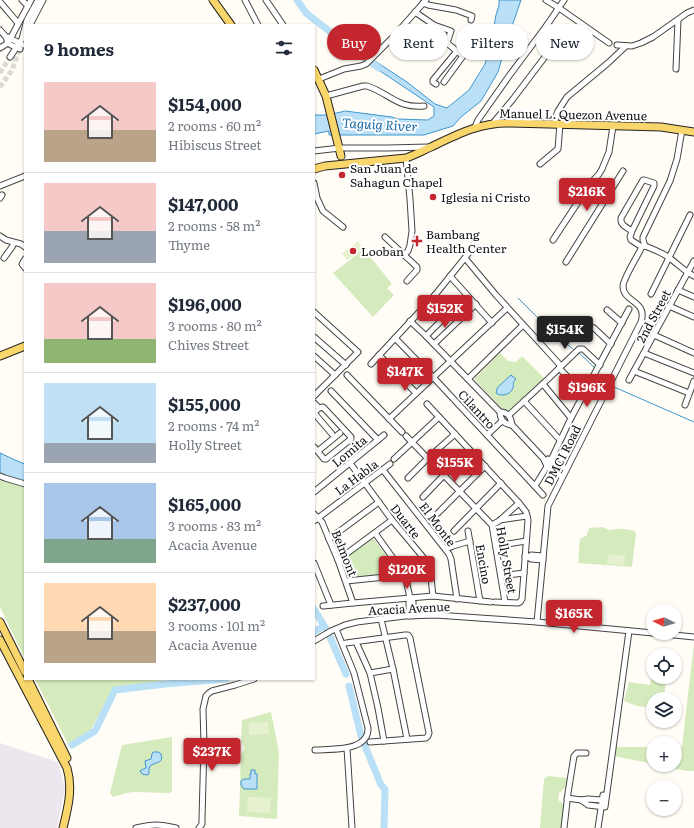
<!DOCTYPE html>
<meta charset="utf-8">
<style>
:root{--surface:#fff;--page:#f6f6f7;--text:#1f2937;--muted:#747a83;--line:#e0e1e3;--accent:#c4262e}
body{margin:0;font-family:Literata,serif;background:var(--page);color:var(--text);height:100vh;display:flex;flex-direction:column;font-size:15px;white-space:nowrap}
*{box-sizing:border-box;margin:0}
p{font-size:13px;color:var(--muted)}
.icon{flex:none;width:22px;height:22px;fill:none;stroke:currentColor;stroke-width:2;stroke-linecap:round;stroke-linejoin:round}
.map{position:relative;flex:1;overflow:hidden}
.panel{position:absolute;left:24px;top:24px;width:291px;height:656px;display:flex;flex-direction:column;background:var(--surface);border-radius:0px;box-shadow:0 1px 3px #0004}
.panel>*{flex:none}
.guide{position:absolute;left:327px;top:24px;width:307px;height:36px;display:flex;gap:8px}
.needle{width:26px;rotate:275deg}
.tools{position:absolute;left:646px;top:604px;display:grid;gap:8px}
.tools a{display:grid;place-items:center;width:36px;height:36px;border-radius:50%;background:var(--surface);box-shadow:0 1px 3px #0004;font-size:20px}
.price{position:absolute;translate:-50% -34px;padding:0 9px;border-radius:4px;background:var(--accent);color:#fff;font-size:13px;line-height:26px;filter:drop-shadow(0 1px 2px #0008)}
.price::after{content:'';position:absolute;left:50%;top:24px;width:12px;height:9px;margin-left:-6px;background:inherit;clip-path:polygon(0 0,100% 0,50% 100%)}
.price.current{background:#222;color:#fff}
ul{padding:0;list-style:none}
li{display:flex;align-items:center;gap:12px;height:100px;padding:0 20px}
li+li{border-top:1px solid var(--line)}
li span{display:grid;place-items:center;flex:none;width:112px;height:80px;border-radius:0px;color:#555}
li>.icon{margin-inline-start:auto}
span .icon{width:48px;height:48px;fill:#fffc;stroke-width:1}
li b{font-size:17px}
h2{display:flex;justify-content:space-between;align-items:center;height:48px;padding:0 20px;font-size:17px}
.pill{padding:0 14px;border-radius:18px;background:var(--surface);box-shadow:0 1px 3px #0004;font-size:14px;line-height:36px}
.pill.current{background:var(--accent);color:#fff}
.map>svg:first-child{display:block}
.industrial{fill:#eee6ef}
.green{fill:#d5ebbd}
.pitch{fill:#e6f2cf}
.water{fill:#b9e0f7;stroke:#3f96cf}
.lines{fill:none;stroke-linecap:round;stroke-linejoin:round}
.stream{stroke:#3f96cf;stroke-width:1}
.river{stroke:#b9e0f7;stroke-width:7}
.minor-tunnel{stroke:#dbdad3;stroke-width:5;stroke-dasharray:5 2.5;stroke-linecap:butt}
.minor-casing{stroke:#444;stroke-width:7}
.major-casing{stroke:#222;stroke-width:9}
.minor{stroke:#fff;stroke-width:5}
.major{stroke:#f9d66b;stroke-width:7}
.poi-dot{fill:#c4262e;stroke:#fff;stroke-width:1.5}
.labels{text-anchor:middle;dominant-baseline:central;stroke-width:4;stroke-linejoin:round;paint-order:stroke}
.street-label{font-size:12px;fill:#111;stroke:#fff}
.poi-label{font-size:12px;fill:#111;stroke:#fff;text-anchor:start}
.water-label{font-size:13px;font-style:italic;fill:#1768a6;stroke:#fff}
</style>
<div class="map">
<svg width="694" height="828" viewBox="0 0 694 828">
<rect width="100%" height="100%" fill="#fffdf5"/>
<path class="industrial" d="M0,743l58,19 7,27 -8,39h-57z"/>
<g class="green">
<path d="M364,249l28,35 -5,4 7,7 -21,22 -40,-44z"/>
<path d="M500,353l8,8 8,1 6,-6 22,22 -34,32h-7l-29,-31z"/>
<path d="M0,478l25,9v172l-25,-52z"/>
<path d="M603,527c7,4 7,3 14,2 5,-1 12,1 18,2l1,3 -4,33 -54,-4 2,-24 7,-4 2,-7z"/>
<path d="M373,538l26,34 -50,7 -7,-19z"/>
<path d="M694,643v128h-7l-31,-6h19v-18h7z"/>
<path d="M653,666v11h13l-2,22h-11v9l-16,-2 -13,-5 5,-19 21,3z"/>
<path d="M35,679h167h-29l-59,9 -24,43 -8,6 -14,7z"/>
<path d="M271,712l8,40 -2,67 -38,-3 2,-62c5,-4 4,-8 0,-13l1,-21z"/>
<path d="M172,737v54l-3,2 -35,-1 -8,1 -13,4 -3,-4 12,-48z"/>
<path d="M616,747h37v17l-39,-8z"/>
<path d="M548,776l20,2 -2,9 -7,6 -1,7 7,5 -3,23h-22l4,-49z"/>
</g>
<g class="pitch">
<path d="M358,241l6,8 -17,11 -5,-7z"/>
<path d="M608,554l17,2 -1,9 -17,-1z"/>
<path d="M268,722l1,12 -20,1v-12z"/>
<path d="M248,797l23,1 -1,15 -23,-1z"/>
</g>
<g class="water">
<path d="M499,0h22l-14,41 -9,31 -17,29 -20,16 -8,9 -29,9h-95v-4l-15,3v-19h14l17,-4 47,6 6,2 30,1 6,-4v-9l-63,-42 4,-4 32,21 28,22 12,4 22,-18 16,-26 6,-22 5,-27 3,-10z"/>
<path d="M511,375l5,4c-4,4 -2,5 -3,9 -3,7 -11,9 -17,5l1,-4 1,-2z"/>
<path d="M0,453l15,7 10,4v15l-3,2 -10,-2 -12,-6z"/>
<path d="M153,752h5l3,2c3,9 -4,8 -10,11l-2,3v6l-2,1 -5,-1 -2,-3 1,-1 5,-2 -1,-7 6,-2 1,-5z"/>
<path d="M251,770h4v4h2v15h-13l-3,-4v-4l3,-2h6v-5h1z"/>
</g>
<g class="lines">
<g class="stream">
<path d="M518,298l32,32 23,19"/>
<path d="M579,353l16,15"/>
<path d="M614,387l80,35"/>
</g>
<g class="river">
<path d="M297,0l9,13 54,42 19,13"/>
<path d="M314,609l12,20"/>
<path d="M314,632l10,-6"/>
<path d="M330,637l16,37"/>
<path d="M349,686l12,50"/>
<path d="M72,745l23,-14 20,-41 50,-6 61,-5"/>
<path d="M365,746l16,39 4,4 -1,39"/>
</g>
<g class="minor-tunnel">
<path d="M0,73l10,-16"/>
<path d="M0,87l12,-17 7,-20"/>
</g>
<defs>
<g id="minor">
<path d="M22,0l6,6"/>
<path d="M245,0l13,25"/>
<path d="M266,0l17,25"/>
<path d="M546,0l13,8 50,35"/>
<path d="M0,2l18,21"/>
<path d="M423,3l5,2 28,5 16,6 -1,4"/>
<path d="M415,12l19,13 17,6 -4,12 16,13 -19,26"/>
<path d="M30,25l13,-25"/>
<path d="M0,30l6,7 2,6 3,2 9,4"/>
<path d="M8,37l15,8"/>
<path d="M617,45l15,1 9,-3 12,-6 34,-24 7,-3"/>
<path d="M0,48l8,-5 23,-43"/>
<path d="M462,54l11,-22"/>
<path d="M10,57l12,-18 5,-19 11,-20"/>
<path d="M676,69l2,-49"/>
<path d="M319,79l25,-10 17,-3 5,-2 28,-28 32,-36"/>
<path d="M436,84l-3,-2v-2l24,-29"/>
<path d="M326,96l37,-10h4c22,7 31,23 57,20"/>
<path d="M493,123l20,-24 47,-62v-3l-13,-9"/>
<path d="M555,124l1,-8 2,-5 9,-14 41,-34 18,-17"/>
<path d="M475,127l3,-7 31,-44 38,-51 17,-25"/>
<path d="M314,151l26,-3h47l42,-1"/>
<path d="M540,164l18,-15 2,-25"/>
<path d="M314,183l3,15 6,13 20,16"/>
<path d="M590,184l18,11"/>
<path d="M0,186l25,-10"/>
<path d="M0,198l2,-3"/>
<path d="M632,231c-6,-4 -12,-6 -11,-13l22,-38h1l10,3v3l-22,45 -2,6 1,3 11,7"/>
<path d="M0,236l6,4 15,4 4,3"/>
<path d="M385,237l32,30v3l-10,11"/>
<path d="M553,240l37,-56 9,-10 3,-5 7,-17 4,-26"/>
<path d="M645,246l-2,-6v-3l27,-56 7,-22 5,-29"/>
<path d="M404,255l4,-4 2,-6 2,-14 -2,-32 -4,-41"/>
<path d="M4,258l8,-11 2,-4"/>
<path d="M465,258l31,37 65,71"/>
<path d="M25,259l-3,5 3,4"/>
<path d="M566,262l57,-91"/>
<path d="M450,276l42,47"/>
<path d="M678,290l16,7"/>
<path d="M651,294l39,-79"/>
<path d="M435,295l24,24"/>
<path d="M669,306l25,11"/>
<path d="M607,310l15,13"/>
<path d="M314,312l44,40 -44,44"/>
<path d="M410,321l16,15 74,76"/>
<path d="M594,328l17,16"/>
<path d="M654,335l40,18"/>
<path d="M426,336l25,-25"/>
<path d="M314,337l32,28"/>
<path d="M395,338l38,39 110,118"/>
<path d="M434,344l42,-40"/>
<path d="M644,353l50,20"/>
<path d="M379,355l37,38"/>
<path d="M314,356l21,19"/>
<path d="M371,364l64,-69 37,-46"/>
<path d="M559,368l25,26"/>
<path d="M634,371l55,22"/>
<path d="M347,375l55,57"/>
<path d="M468,379l55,-54"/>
<path d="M629,380l65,-119"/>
<path d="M543,384l28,34"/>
<path d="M331,391l47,49"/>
<path d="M524,401l36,39"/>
<path d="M314,403l5,5"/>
<path d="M427,404l92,99 7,9 2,8 -6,79 -2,3 -2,1 -23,-1"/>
<path d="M685,405l9,-24"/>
<path d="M500,412c8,0 11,5 12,13 -8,-1 -12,-5 -12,-13z"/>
<path d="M314,413l5,-5 4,-1 28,30v2l-25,20h-2l-10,-12"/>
<path d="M314,413l18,21"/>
<path d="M509,415l39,-36 31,-30h4l17,16"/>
<path d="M389,419l118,-111"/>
<path d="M512,425l31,33 4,8 15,11"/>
<path d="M487,435l15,-14"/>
<path d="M406,436l86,89 13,77"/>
<path d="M318,451l22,-18"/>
<path d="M394,459l45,-42"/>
<path d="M548,459l18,10"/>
<path d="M350,463l42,57 36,43 2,6 3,27"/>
<path d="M383,470l66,84 2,5 6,40"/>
<path d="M0,476l5,2 20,6"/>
<path d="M408,478l20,-20 27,-24"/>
<path d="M535,486l16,-26 20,-42 58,-109"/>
<path d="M314,492l70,-57"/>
<path d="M423,497l46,-48"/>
<path d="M438,513l47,-47"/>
<path d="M314,514l8,8 7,17 9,21 15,43"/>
<path d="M500,520l27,-4"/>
<path d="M314,521l76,-57"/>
<path d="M492,525l7,-4 20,-18"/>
<path d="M454,531l47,-48"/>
<path d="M468,531l12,70"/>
<path d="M375,533l30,42 5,23 3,4v14"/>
<path d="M329,539l50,-37"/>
<path d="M496,546l30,-5"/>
<path d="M446,549l7,-3 17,-5"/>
<path d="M525,556l3,1 3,-2 12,1"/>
<path d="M528,557l3,2 12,1"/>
<path d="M338,560l54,-40"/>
<path d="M314,563l17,42"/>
<path d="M501,576l23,-3"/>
<path d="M346,581l59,-6"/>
<path d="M323,606l30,-3 80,-7 58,6"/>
<path d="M409,616v-14l1,-4"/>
<path d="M381,619l12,50 14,70"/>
<path d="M537,622l11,-116 93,-184c7,-22 -18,-19 -18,-36 0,-7 15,-31 19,-39l3,-1c7,3 16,6 23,11 9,6 16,14 26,19"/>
<path d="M654,633l40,4"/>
<path d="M314,641l17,-10 14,-6 12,-3 48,-6 31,-1 101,7 116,11"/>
<path d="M356,642l14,31 8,35 6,33"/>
<path d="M346,643l59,-8h3l2,3 19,95 -1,3 -2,2 -56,4"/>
<path d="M370,673l23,-4"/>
<path d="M347,748l5,80"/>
<path d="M315,750c15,-1 43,1 51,-13 2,-3 2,-6 2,-9l-14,-55 -18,-44"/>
<path d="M567,798l14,2 7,-1 14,1"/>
<path d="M581,800l7,5 17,2 24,-176"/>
<path d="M136,828c17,-4 23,-4 40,0"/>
<path d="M199,828l3,-4v-5l2,-75 -1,-35 3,-13 3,-3 3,-2 23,-6 19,-6"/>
<path d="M564,828l4,-35 6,-37 3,-3h9"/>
<path d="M598,828l5,-33"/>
</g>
<g id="major">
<path d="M213,0l18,25"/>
<path d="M314,70l12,26 15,60"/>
<path d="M314,169l11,-3 81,-8c9,-3 16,-7 25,-11 27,-13 50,-25 80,-24l150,4 33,5"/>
<path d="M0,356l25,-10"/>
<path d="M0,622l25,50"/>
<path d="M0,640l67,128c6,20 1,40 -4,60"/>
<path d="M28,679l39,79"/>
</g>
</defs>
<use href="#minor" class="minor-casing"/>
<use href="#major" class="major-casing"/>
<use href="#minor" class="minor"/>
<use href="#major" class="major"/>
</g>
<g class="poi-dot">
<circle cx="342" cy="175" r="4"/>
<circle cx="433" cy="197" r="4"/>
<path d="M415 235h4v4h4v4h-4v4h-4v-4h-4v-4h4z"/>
<circle cx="353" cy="251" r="4"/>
</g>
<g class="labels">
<g class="street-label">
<text transform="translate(573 114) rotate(1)">Manuel L. Quezon Avenue</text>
<text transform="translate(653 316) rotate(-62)">2nd Street</text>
<text transform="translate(477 409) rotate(47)">Cilantro</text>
<text transform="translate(349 451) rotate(-40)">Lomita</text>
<text transform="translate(562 455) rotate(-63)">DMCI Road</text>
<text transform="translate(356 477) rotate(-37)">La Habla</text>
<text transform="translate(406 521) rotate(52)">Duarte</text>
<text transform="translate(438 524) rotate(53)">El Monte</text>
<text transform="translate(345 553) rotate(68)">Belmont</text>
<text transform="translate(507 560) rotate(80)">Holly Street</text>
<text transform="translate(484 564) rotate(80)">Encino</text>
<text transform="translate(409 608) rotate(-3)">Acacia Avenue</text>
</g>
<g class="poi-label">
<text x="350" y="168">San Juan de<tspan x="350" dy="14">Sahagun Chapel</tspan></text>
<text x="441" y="197">Iglesia ni Cristo</text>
<text x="426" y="234">Bambang<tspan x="426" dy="14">Health Center</tspan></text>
<text x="361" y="251">Looban</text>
</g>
<g class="water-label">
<text transform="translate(380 124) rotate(3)">Taguig River</text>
</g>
</g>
</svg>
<div class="tools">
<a><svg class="needle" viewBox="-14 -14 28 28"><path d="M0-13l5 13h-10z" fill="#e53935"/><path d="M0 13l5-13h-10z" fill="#747a83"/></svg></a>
<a><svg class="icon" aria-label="locate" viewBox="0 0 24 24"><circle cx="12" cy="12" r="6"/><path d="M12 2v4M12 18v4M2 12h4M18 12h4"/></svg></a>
<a><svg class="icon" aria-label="layers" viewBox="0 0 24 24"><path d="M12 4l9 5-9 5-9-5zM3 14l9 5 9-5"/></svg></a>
<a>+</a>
<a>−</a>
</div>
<b class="price" style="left:587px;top:212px">$216K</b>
<b class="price" style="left:445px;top:329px">$152K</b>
<b class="price current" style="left:565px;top:350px">$154K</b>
<b class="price" style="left:405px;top:392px">$147K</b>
<b class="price" style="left:587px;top:408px">$196K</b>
<b class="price" style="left:455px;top:483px">$155K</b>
<b class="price" style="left:407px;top:590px">$120K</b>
<b class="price" style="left:574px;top:634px">$165K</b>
<b class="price" style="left:212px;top:772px">$237K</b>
<div class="guide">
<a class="pill current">Buy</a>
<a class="pill">Rent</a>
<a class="pill">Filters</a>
<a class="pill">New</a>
</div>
<section class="panel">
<h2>9 homes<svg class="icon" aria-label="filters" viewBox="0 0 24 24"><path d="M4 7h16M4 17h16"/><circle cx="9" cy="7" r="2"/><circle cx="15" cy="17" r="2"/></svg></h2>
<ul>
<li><span style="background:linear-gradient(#f6c9c9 60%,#b9a48a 0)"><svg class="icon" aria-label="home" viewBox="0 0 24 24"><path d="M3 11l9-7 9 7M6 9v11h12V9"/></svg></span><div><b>$154,000</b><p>2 rooms · 60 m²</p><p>Hibiscus Street</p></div></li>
<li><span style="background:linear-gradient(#f6c9c9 60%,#9aa5b1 0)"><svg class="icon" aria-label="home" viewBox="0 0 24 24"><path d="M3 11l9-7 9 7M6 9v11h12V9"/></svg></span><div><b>$147,000</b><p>2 rooms · 58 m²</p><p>Thyme</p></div></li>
<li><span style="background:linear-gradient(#f6c9c9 70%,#8fb573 0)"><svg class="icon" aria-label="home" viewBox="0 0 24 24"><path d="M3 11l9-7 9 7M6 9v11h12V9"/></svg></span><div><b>$196,000</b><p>3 rooms · 80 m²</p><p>Chives Street</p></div></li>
<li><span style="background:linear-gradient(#bfe0f5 75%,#9aa5b1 0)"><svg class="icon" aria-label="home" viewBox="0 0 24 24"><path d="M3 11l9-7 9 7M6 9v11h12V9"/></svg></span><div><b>$155,000</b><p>2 rooms · 74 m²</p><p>Holly Street</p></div></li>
<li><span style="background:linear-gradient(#a9c7e8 70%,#7fa58c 0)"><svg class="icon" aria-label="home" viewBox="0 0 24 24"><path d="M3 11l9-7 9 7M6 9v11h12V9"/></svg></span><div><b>$165,000</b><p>3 rooms · 83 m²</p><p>Acacia Avenue</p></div></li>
<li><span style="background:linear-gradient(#ffd9b3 60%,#b9a48a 0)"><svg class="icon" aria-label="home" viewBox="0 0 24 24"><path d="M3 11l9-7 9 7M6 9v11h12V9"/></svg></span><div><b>$237,000</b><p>3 rooms · 101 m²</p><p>Acacia Avenue</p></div></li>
</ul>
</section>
</div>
